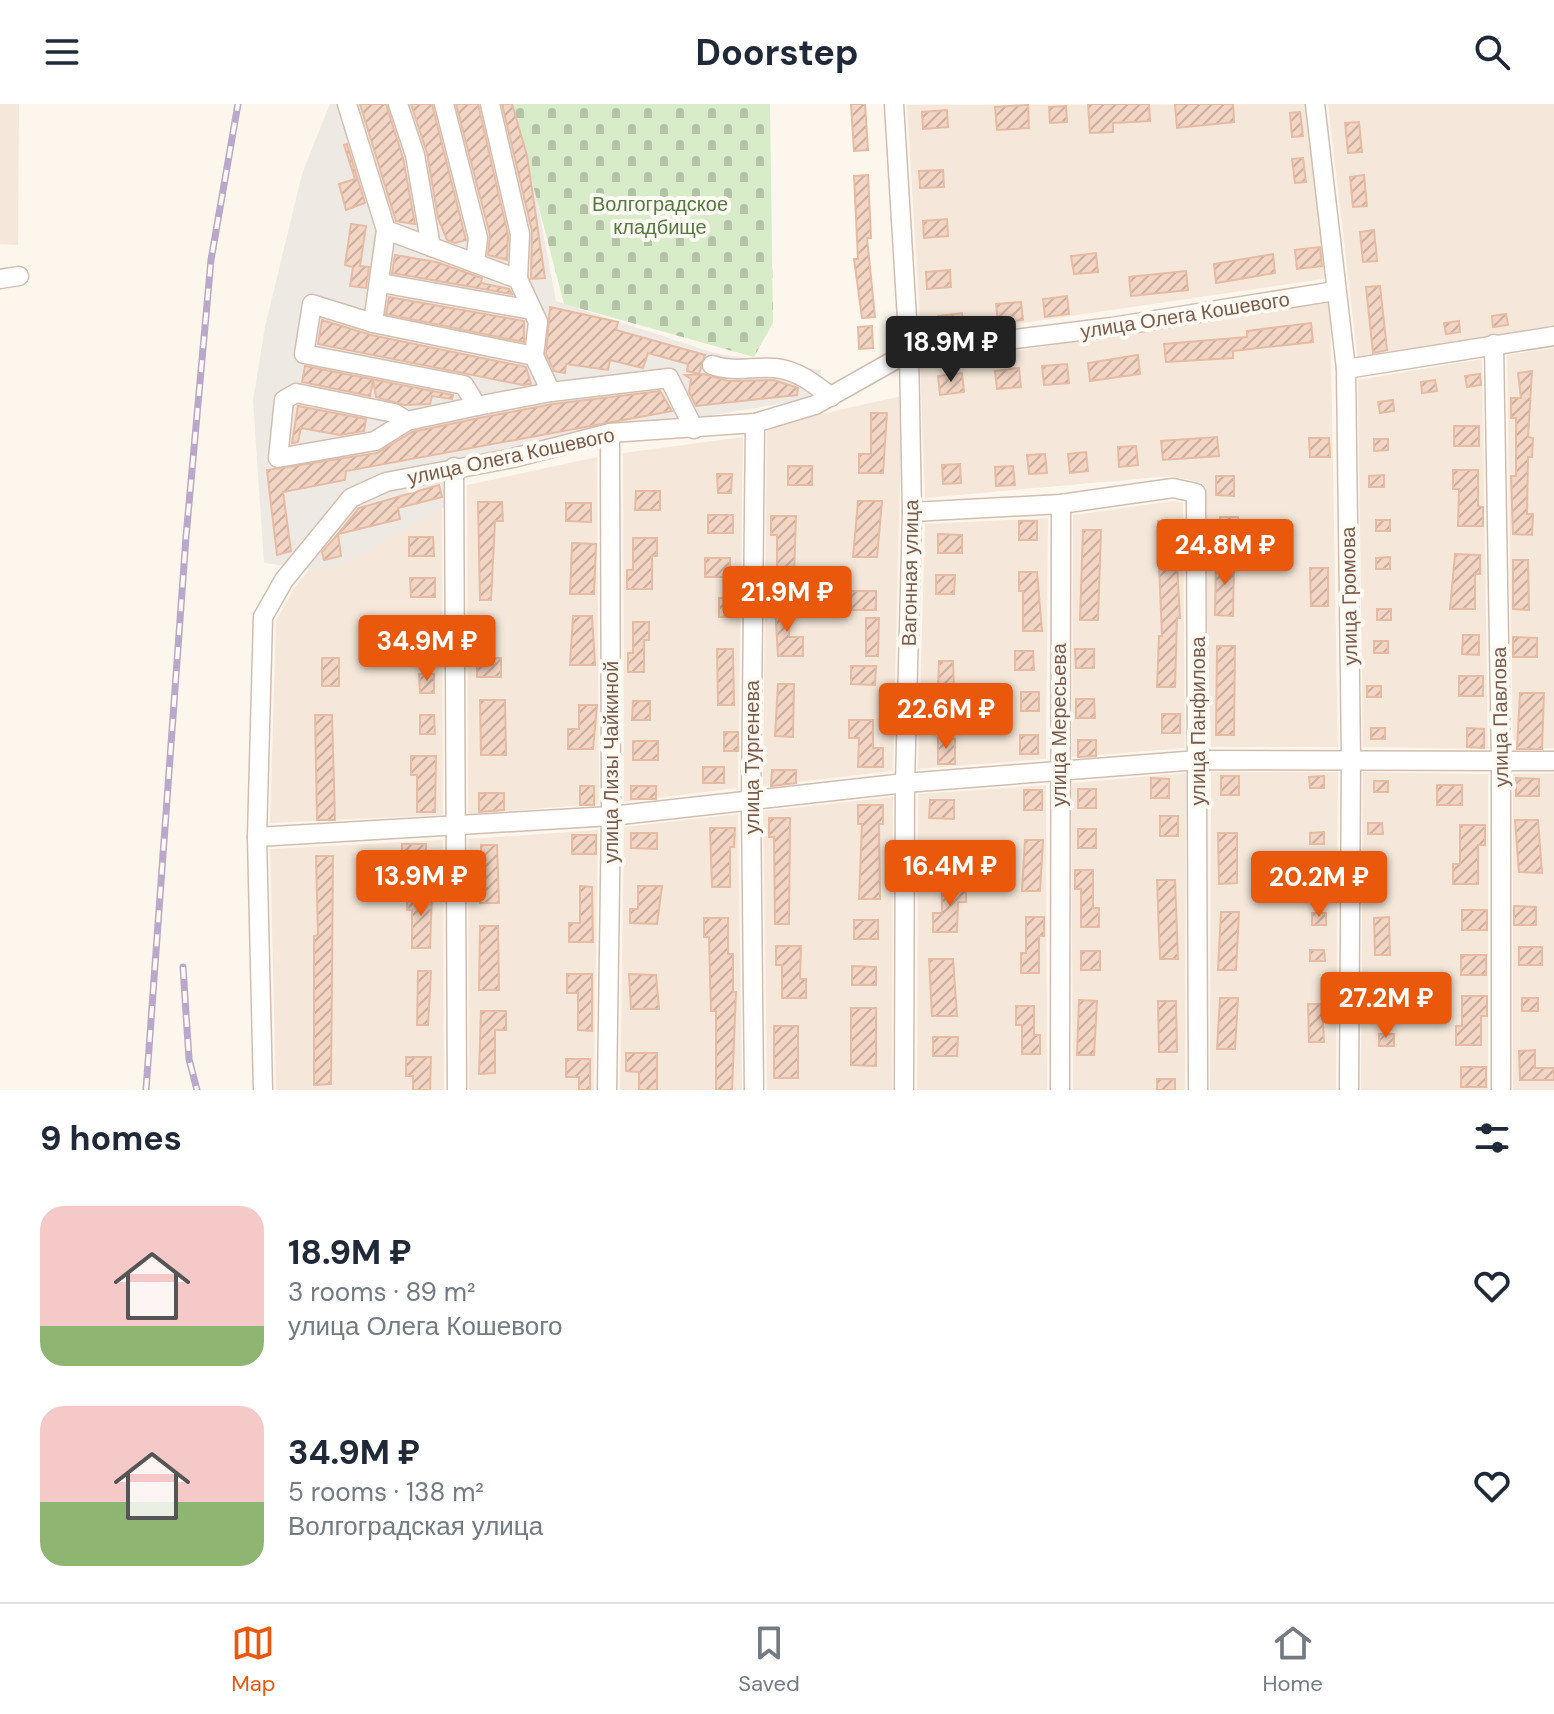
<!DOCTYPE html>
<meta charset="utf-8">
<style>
:root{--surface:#fff;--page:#f2f2f3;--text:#1f2937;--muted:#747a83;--line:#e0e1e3;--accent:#ea580c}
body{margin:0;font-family:"DM Sans",sans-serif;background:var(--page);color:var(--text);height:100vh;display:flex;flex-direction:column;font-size:30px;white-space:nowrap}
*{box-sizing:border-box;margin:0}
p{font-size:26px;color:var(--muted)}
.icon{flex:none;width:44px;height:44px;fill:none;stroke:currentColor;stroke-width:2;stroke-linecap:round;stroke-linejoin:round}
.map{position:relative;height:986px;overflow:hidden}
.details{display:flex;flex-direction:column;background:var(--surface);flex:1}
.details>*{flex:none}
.price{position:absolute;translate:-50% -68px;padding:0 18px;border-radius:8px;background:var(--accent);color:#fff;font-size:26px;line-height:52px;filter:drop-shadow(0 2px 4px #0008)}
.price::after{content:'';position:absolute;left:50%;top:48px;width:24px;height:18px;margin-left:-12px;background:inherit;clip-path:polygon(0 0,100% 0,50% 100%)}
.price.current{background:#222;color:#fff}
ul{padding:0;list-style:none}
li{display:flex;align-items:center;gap:24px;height:200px;padding:0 40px}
li span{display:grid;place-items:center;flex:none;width:224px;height:160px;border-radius:24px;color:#555}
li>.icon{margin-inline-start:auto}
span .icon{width:96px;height:96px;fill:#fffc;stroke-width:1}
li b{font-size:34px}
h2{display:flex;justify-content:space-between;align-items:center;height:96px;padding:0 40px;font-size:34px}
header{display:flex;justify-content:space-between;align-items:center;height:104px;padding:0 40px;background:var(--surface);font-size:36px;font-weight:700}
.menu{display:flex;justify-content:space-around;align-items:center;height:112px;border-top:2px solid var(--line);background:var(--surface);font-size:22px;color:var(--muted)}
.menu a{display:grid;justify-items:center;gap:4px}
.menu .current{color:var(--accent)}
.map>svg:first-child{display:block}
.residential{fill:#f5e8da}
.industrial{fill:#efe9e4}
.cemetery{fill:url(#cemetery-stones)}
.building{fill:url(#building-hatch);stroke:#e6bba3;stroke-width:2}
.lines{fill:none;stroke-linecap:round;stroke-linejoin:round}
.minor-casing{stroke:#d1beb0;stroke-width:21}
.minor{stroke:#fff;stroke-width:18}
.rail-casing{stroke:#b9a8c9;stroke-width:7}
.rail{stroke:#fffaf3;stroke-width:4;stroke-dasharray:12;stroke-linecap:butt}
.labels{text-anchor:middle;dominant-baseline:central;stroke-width:8;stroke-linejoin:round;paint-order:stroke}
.park-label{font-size:20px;fill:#537a41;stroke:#fffaf3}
.street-label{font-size:20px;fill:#7a5c4d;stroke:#fffaf3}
</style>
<header><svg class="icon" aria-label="menu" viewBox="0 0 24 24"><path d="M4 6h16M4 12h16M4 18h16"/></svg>Doorstep<svg class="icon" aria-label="search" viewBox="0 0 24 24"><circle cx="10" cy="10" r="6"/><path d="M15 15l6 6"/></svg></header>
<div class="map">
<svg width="1554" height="986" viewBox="0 0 1554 986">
<defs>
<pattern id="cemetery-stones" width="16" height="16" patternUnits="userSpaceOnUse" patternTransform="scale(2)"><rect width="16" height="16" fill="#d8ecc9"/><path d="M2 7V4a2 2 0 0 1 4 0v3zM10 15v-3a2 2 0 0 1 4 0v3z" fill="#b4c2a5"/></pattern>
<pattern id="building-hatch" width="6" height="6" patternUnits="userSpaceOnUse" patternTransform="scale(2)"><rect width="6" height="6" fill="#f3d5c3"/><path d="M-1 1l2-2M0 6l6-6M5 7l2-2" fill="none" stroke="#cab0a1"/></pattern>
</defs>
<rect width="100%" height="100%" fill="#fdf6ec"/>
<g class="residential">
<path d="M0,0h19l-1,141 -18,-1z"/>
<path d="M1308,0l21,174 -408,60 -14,-233z"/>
<path d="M1328,0h226v228l-196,30z"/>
<path d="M1330,198l8,445h-127l-8,-264 -32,-7 -246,22 -5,-132z"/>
<path d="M1554,244v400l-41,1 -6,-394z"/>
<path d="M1482,255l6,390 -125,-2 -5,-367z"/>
<path d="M902,292l-9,375 -130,15 4,-360z"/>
<path d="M743,333l-5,351 -114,14 -1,-349z"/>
<path d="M597,353l2,347 -131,10 -1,-329z"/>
<path d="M442,389l1,322 -173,8 6,-202 19,-34 54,-66z"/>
<path d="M1173,397l10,2 2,245 -113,9 1,-242z"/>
<path d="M1048,414l-2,241 -128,10 7,-245z"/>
<path d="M1211,668h127l-2,318h-126z"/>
<path d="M1363,668l125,2v316h-127z"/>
<path d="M1186,669l-1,317h-112l-2,-307z"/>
<path d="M1554,669v317h-41v-316z"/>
<path d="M1046,681l1,305h-130l1,-296z"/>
<path d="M893,693l-1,293h-125l-4,-279z"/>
<path d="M738,710l4,276h-122l4,-263z"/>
<path d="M598,726l-4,260h-125l-1,-251z"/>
<path d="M443,736l1,250h-168l-6,-241z"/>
</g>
<path class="industrial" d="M330,0h185l13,48 28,149 158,52 107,17 -1,27 -363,61 -9,47 -105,59 -27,6 -52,-7 -11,-163 12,-73 37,-153z"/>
<path class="cemetery" d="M512,0h258l3,219 -19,34 -190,-53z"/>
<g class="building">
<path d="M360,0h26l17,54 12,66 -19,-3z"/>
<path d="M411,0h21l34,136 -11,3 -8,-3 -9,-22 -11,-65z"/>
<path d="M456,0h22l30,131 -1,25 -19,-5 2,-20z"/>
<path d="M502,0h10l15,52 18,122 -14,1 1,-48z"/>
<path d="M851,0h14l3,46 -14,1z"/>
<path d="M1088,0h61l1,17 -37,2v9l-23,1z"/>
<path d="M1175,0h58l1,18 -57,6z"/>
<path d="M1028,1l1,23 -32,2 -2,-23z"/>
<path d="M1066,2l1,16 -17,1 -1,-16z"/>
<path d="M947,6l1,17 -25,2 -1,-17z"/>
<path d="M1300,8l3,24 -11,1 -2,-24z"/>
<path d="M1359,18l3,30 -14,1 -3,-30z"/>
<path d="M347,40l18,59 -19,7 -7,-26 16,-5 -11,-34z"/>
<path d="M1303,54l3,24 -11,1 -3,-24z"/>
<path d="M943,66l1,17 -24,1 -1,-17z"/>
<path d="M868,71l3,63h-4l8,79 -13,1 -8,-59h4l-4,-83z"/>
<path d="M1364,71l3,31 -14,1 -3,-30z"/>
<path d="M947,115l1,17 -24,2 -1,-17z"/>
<path d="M351,120l15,2 -6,40 9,1 -3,21 -16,-2 3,-19 -8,-2z"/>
<path d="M1374,126l3,31 -14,1 -3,-30z"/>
<path d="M1320,143l2,19 -25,3 -2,-19z"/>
<path d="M1096,149l2,19 -24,2 -3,-18z"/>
<path d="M1273,150l2,19 -59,10 -2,-19z"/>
<path d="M395,151l41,7 46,16 -1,5 28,6 3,5 -120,-21z"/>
<path d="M950,166l1,17 -24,2 -1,-17z"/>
<path d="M1186,167l2,19 -57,6 -2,-19z"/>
<path d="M1380,182l7,64 -14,3 -7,-66z"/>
<path d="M1067,192l2,18 -24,3 -2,-18z"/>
<path d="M389,193l135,24v21l-138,-28z"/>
<path d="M1021,198l2,18 -25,3 -2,-19z"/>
<path d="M550,203l68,15 -2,8 89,25 -6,19 -12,-3 1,-7 -40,-11 -5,15 -33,-8 -2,10 -42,-6 -1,9 -11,-2 -8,-17z"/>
<path d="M962,209l2,19 -24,3 -2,-19z"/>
<path d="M1506,210l2,11 -15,2 -1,-11z"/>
<path d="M322,216l49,15 155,32 5,17 -8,1 -205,-41z"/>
<path d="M1459,217l1,11 -14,2 -2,-11z"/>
<path d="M1311,219l2,19 -80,9v7l-67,4 -2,-18 83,-7v-6z"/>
<path d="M872,222l1,22 -14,1 -1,-22z"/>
<path d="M1138,251l2,19 -50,7 -2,-18z"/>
<path d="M1067,260l2,19 -25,2 -2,-19z"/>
<path d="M305,262l148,29 -1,4 -20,-3 -2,8 -26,1 -28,-8 -3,-17 -3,16 -68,-14z"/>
<path d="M1019,264l2,19 -24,2 -2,-18z"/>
<path d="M1532,267l-4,66 5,1 -1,19h-4l-1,57h6l-1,21 -19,-1 -2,-58h5v-58h-5v-20h10l-3,-25z"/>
<path d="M962,269l2,19 -24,3 -2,-19z"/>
<path d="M704,270l24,7 46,-1 24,8 -1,7 -101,11 -7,-14 2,-13 -6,-4z"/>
<path d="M1480,270l1,11 -14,2 -2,-11z"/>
<path d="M1435,276l2,11 -15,2 -1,-11z"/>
<path d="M660,287l12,20 -326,60 -1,9 -62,12 8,59 -14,4 -10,-85 110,-17 35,-21 67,-14 74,-14z"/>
<path d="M1393,296l1,11 -14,2 -2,-11z"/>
<path d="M298,302l68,13 -2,12 -24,4 -39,-7 -3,14 -6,1z"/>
<path d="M871,309h16l-4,60h-24v-19h12z"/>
<rect x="1454" y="322" width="25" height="20"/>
<path d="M1217,333l2,19 -56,4 -2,-19z"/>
<path d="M1309,334h20l1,19h-20z"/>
<path d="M1374,335h14v11l-14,1z"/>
<path d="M1136,342l2,19 -19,2 -1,-20z"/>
<path d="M1086,348l2,19 -18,2 -2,-19z"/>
<path d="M1045,350l2,19 -18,1 -2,-19z"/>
<path d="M960,360l1,19 -18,1 -1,-19z"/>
<rect x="788" y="362" width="24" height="19"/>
<path d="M1013,362l2,19 -19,1 -1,-19z"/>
<path d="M1453,366h25v36l5,1v19h-25l1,-37h-6z"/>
<path d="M717,370h15l-1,19h-13z"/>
<path d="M1384,371v12h-15v-11z"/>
<path d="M1216,372h18v20l-18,-1z"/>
<path d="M439,381l3,12 -44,11 2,11 -62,15 21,-26z"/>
<path d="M636,387h24v19h-25z"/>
<path d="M858,397h24l-5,56h-24z"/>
<path d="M478,398h24l1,19h-8l-4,79h-11z"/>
<path d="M566,399h25v19l-25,-1z"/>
<rect x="708" y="411" width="25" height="18"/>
<path d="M771,412h25l-2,59h-17v-40h-6z"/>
<rect x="1220" y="413" width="18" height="19"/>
<rect x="1376" y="416" width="14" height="11"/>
<rect x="1019" y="417" width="18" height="19"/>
<path d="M1158,417h18v19l-18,1z"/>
<path d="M1083,426h18l-3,90h-18z"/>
<path d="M338,430l3,22 -17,4 -2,-8z"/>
<path d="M938,430l24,1v18h-24z"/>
<path d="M409,433h24l1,19h-25z"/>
<path d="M633,434h24v18h-5v33h-25v-19h6z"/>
<path d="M572,439l24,1 -2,50h-24z"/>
<path d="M1455,450l25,1v19h-5v35h-25z"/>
<path d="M1390,453v12h-14v-11z"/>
<rect x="705" y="454" width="25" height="19"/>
<path d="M1216,455h18l-1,57 -18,-1z"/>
<path d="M1513,456h15l1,50 -16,-1z"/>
<path d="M1159,460h18l3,54h-3l-2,69h-18l2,-51h3z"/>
<path d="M1310,464h18v38h-17z"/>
<path d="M1019,468h18l5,59h-19v-40h-4z"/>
<path d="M936,471h19l-1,19h-18z"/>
<path d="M410,474h25v19h-24z"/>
<rect x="851" y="487" width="25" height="19"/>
<path d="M719,494h14l-1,19h-13z"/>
<path d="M775,501h15l-1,32h14v19h-25z"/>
<rect x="1377" y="505" width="14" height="11"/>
<path d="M573,512h19l3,49h-25z"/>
<path d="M866,514h13l-1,38h-12z"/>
<path d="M633,518h16v18h-5v32h-16v-19h5z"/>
<path d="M477,522h15v32h9v19h-24z"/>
<path d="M408,523h24l1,18h-25z"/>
<path d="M1463,531h16v20l-17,-1z"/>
<path d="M1513,533l24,1v19h-24z"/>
<rect x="1374" y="537" width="14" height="12"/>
<path d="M1217,542h18l-1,89h-18z"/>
<path d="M717,545h16l1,56h-16z"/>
<path d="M1075,545h19v19h-18z"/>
<path d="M1015,547h18l1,19h-19z"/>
<rect x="322" y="554" width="17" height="28"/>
<path d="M939,557h14l2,57 -18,-1z"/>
<path d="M851,562h25l-1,19 -24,-1z"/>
<path d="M419,570h15v19h-14z"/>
<rect x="1459" y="572" width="24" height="20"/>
<path d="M778,580h16l-1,53 -18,-1z"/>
<rect x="1367" y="582" width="14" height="11"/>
<rect x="1021" y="588" width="18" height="19"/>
<path d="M1520,589h24l-2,56h-25z"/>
<path d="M1076,595h18l1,19h-19z"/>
<path d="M480,596h25l1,55h-25z"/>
<path d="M633,597h17v19h-18z"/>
<path d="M579,601h18l-4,44h-25v-20h11z"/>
<rect x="1162" y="610" width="18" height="19"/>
<path d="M315,611h17l3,105h-18z"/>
<path d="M420,611h14l1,19h-15z"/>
<path d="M849,616h24v28h10v19h-25l1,-29h-10z"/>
<rect x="1371" y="624" width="14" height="11"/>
<path d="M1467,624l17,1v19l-17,-1z"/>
<rect x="724" y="628" width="14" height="19"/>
<rect x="1020" y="631" width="18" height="19"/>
<path d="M938,634l17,1v25h-17z"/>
<path d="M1078,636h18v16l-18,1z"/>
<rect x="633" y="637" width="25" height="19"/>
<path d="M411,652h25l-1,56h-18v-37h-6z"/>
<rect x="703" y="663" width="21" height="16"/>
<path d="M772,666h24v13l-25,3z"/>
<rect x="1221" y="672" width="18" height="19"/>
<path d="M1324,672v12h-14l-1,-11z"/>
<path d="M1151,674l18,1v19h-18z"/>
<path d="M1516,674l23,1v17h-23z"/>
<rect x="1374" y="677" width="14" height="11"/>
<rect x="1437" y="681" width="25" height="20"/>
<rect x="580" y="682" width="14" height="19"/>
<rect x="631" y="682" width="25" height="13"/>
<rect x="1078" y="685" width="18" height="19"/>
<rect x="1024" y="686" width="18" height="20"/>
<path d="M479,689h25v17l-25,2z"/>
<path d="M930,696h24v19l-25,-1z"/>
<path d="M858,701h25v19h-4l1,75h-21l3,-75h-4z"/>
<rect x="1160" y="712" width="18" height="20"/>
<path d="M769,714h21l-1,106h-14l-1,-87h-5z"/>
<path d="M1515,716h23l4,53 -23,-1z"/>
<path d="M1368,719h14l1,11h-15z"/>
<path d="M1460,721h25v20h-7v39h-25v-20h7z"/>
<path d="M710,724h25l-1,19h-4v40h-18z"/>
<rect x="1078" y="725" width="18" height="19"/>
<path d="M1324,728v12h-14v-11z"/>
<path d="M631,729h26v16l-26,-1z"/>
<path d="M1218,729h19v50l-18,1z"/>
<rect x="572" y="731" width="24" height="19"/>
<path d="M1025,736h18l-3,51h-18z"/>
<rect x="928" y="738" width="25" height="19"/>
<rect x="402" y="740" width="24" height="19"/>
<path d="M481,741h16l2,58h-19z"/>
<path d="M316,752h17l-2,228 -17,1v-149l4,-1z"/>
<path d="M1371,756h14v11l-14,1z"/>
<path d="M1075,766h18v38h6v19h-18v-38h-6z"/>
<path d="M1309,774h14v11l-14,1z"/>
<path d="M1157,776h18l3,79h-18z"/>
<path d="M942,779h24v19h-8l-1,30h-24v-19h9z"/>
<path d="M580,782l12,1 1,55h-24v-19h11z"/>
<path d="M638,782h24l-5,38 -27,-1v-14h8z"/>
<path d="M407,787h25l-2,57h-18v-38h-5z"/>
<path d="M1514,802l22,1v18h-22z"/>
<rect x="1462" y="806" width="25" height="20"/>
<path d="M1221,808h18l-3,58h-18z"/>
<rect x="1312" y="809" width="14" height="12"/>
<path d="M1026,813h18v19h-5v37h-18v-20h5z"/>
<path d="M1389,813l1,38h-15l-1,-37z"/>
<path d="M704,814h24v36h5v38h3l-4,98h-16v-79h-5l-2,-74h-5z"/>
<rect x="854" y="816" width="24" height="19"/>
<path d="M480,822h18l1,64h-20z"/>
<path d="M776,842h25l-1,33h6v19h-24v-33h-6z"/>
<rect x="1519" y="843" width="23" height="18"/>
<path d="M1310,846h14l1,11h-15z"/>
<rect x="1081" y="847" width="19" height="19"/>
<rect x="1461" y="851" width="25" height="20"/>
<path d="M929,855h24l4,57h-25z"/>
<path d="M852,862l24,1v18h-24z"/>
<path d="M418,867h13l-3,54h-11z"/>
<path d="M567,870h25v57l-14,-1v-37h-11z"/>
<path d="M629,870l27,1 3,34h-28z"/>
<rect x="1375" y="886" width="14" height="11"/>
<path d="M1462,892h25v20h-6v29h-25v-19h6z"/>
<path d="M1220,894h18l-3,51h-18z"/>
<rect x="1522" y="894" width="16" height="13"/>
<path d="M1079,896l18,1 -3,54h-17z"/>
<path d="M1158,897h18l1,51h-18z"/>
<path d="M1308,900h14l2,38h-15z"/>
<path d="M1016,902h18v29h6v19h-18v-29h-6z"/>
<path d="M851,904h25v58l-25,-1z"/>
<path d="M481,907h25v19h-11v43l-16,1z"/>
<rect x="774" y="922" width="24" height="52"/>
<rect x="1379" y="930" width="15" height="12"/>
<path d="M933,933h25l-1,19h-24z"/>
<path d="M1535,946v18h19v12h-34l-1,-29z"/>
<path d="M626,949h31v37h-18v-18l-13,-1z"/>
<path d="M406,953h25l-1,33h-17v-14h-7z"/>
<path d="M566,955h24v31h-11v-13h-13z"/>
<rect x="1461" y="963" width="25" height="20"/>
<rect x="1157" y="975" width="18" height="11"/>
</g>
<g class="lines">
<defs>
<g id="minor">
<path d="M347,0l39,126 132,49 20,43 -4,34 17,36 118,-14 25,51"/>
<path d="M398,0l17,51 16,92"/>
<path d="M444,0l34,134 -3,25"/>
<path d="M490,0l30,130 -2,45"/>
<path d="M894,0l15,248 3,160 -7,271 -1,307"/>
<path d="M1315,0l31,265 5,390 -2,331"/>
<path d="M0,175l19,-3"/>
<path d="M381,179l151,27"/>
<path d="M373,219l13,-93"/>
<path d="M1494,240l7,418v328"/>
<path d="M534,252l-161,-33 -61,-19 -8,50 160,31 13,21 74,-14"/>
<path d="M712,261c23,8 41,1 63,3 22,2 40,16 56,29"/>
<path d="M1346,265l208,-33"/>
<path d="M407,317l-13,-8 -98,-20 -12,7 -6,58 97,-17 32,-20 70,-15"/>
<path d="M454,363l3,623"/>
<path d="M912,408l149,-8 112,-16 23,5 2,597"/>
<path d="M257,733l354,-21 294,-33 293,-23 356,1"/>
<path d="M263,986l-6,-253 6,-220 21,-37 67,-82 35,-16 127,-24 97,-25 145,-10 60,-18 94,-53 203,-25 223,-36"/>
<path d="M607,986l4,-274 -1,-383"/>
<path d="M754,986l-3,-290 4,-377"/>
<path d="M1060,986l1,-586"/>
</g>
</defs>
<use href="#minor" class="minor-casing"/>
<use href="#minor" class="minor"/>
<defs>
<g id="rail">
<path d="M183,863l6,92 8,31"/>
<path d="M146,986l40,-553 25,-277 27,-156"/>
</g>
</defs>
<use href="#rail" class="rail-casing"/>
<use href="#rail" class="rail"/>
</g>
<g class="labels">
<g class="park-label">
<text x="660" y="100">Волгоградское<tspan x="660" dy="23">кладбище</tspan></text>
</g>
<g class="street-label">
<text transform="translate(1185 211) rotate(-9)">улица Олега Кошевого</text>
<text transform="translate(511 352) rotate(-12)">улица Олега Кошевого</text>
<text transform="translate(910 469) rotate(-89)">Вагонная улица</text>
<text transform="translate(1349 492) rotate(-91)">улица Громова</text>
<text transform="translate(1500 613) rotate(-91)">улица Павлова</text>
<text transform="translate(1198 617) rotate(-90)">улица Панфилова</text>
<text transform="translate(1059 621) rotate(-90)">улица Мересьева</text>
<text transform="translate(752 653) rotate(-90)">улица Тургенева</text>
<text transform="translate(611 658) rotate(-90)">улица Лизы Чайкиной</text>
</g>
</g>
</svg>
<b class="price current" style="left:951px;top:280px">18.9M ₽</b>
<b class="price" style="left:1225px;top:483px">24.8M ₽</b>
<b class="price" style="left:787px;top:530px">21.9M ₽</b>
<b class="price" style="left:427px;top:579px">34.9M ₽</b>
<b class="price" style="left:946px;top:647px">22.6M ₽</b>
<b class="price" style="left:950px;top:804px">16.4M ₽</b>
<b class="price" style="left:421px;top:814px">13.9M ₽</b>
<b class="price" style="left:1319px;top:815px">20.2M ₽</b>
<b class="price" style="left:1386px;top:936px">27.2M ₽</b>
</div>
<section class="details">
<h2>9 homes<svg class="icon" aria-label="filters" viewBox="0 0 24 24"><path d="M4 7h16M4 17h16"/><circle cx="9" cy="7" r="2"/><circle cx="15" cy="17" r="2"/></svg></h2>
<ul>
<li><span style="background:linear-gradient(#f6c9c9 75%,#8fb573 0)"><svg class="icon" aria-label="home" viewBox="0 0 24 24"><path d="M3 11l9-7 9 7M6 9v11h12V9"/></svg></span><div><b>18.9M ₽</b><p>3 rooms · 89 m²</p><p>улица Олега Кошевого</p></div><svg class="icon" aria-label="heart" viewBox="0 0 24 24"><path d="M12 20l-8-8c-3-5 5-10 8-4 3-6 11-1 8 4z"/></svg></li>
<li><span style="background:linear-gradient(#f6c9c9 60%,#8fb573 0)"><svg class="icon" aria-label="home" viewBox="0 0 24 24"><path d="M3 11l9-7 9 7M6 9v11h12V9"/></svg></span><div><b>34.9M ₽</b><p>5 rooms · 138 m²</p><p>Волгоградская улица</p></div><svg class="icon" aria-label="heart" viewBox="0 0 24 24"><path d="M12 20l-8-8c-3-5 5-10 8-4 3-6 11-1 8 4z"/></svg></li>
</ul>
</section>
<nav class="menu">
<a class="current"><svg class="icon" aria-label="map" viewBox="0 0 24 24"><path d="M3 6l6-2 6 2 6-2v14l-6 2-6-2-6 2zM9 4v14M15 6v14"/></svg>Map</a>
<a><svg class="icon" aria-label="saved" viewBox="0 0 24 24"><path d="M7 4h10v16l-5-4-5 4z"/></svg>Saved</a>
<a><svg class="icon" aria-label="home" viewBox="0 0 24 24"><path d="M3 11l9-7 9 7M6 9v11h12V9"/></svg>Home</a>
</nav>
